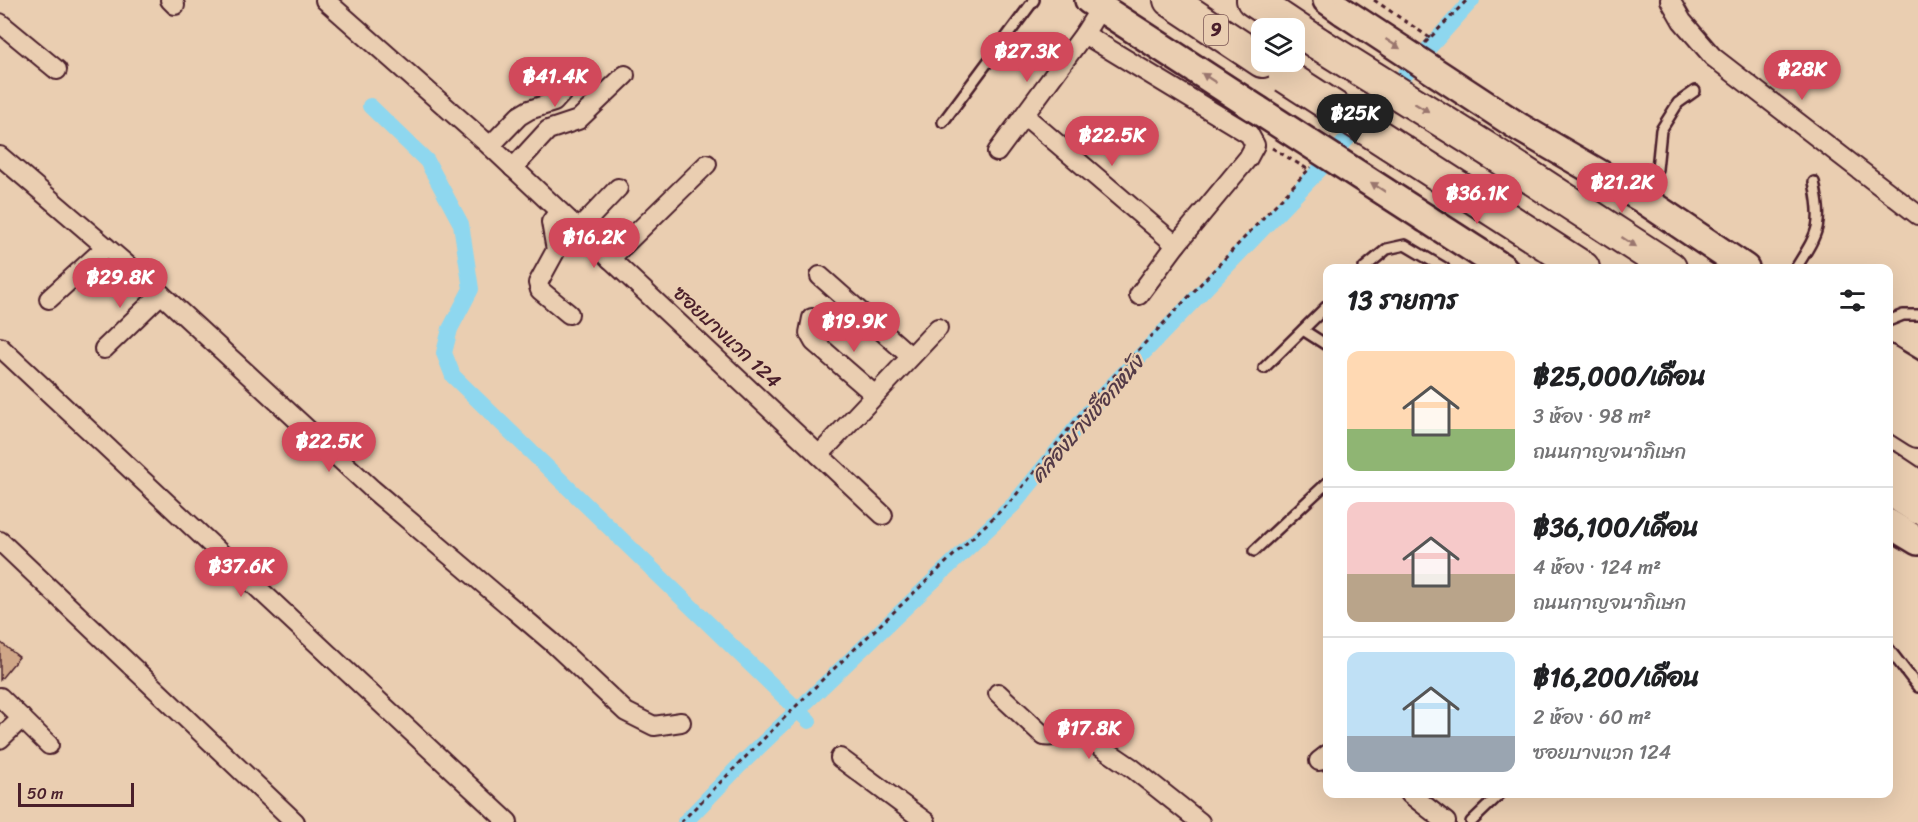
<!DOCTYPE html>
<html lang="th">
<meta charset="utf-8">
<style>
:root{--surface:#fff;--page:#f2f2f2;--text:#202124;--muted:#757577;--line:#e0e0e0;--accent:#d1495b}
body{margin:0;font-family:Sriracha,"Playpen Sans Thai",sans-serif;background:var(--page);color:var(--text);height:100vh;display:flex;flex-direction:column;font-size:22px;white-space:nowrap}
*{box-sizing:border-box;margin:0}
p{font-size:20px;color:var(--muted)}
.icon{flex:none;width:33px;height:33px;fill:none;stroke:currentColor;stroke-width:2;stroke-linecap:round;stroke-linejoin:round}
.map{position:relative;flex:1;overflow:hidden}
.details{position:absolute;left:1323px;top:264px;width:570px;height:534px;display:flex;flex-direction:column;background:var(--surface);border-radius:12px;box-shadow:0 6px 24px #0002}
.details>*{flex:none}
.buttons{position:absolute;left:1251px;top:18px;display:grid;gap:12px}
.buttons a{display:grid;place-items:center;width:54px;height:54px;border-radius:12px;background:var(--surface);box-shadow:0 6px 24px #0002;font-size:30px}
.scale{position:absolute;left:18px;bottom:15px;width:116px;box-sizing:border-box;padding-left:6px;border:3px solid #4a1f2b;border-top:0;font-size:16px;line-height:21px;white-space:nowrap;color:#4a1f2b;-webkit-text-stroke:4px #eaceb1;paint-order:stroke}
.price{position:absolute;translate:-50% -51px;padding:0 14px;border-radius:21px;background:var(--accent);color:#fff;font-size:20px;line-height:39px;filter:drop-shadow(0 2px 3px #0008)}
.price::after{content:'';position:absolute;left:50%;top:36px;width:18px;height:14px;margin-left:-9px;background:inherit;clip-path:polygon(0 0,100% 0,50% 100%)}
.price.active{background:#222;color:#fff}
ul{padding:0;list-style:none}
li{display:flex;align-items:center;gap:18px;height:150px;padding:0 24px}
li+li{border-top:2px solid var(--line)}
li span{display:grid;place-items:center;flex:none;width:168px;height:120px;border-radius:12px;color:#555}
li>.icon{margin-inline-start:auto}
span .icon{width:72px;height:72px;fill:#fffc;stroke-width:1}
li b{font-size:26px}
h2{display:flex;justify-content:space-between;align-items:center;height:72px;padding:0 24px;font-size:26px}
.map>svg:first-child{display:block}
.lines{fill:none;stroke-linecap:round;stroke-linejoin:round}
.canal{stroke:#8ed7ef;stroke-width:16}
.building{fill:#d0a788;stroke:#4a1f2b;stroke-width:1.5}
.service-casing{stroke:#4a1f2b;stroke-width:14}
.minor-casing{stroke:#4a1f2b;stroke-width:22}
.secondary-casing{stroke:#4a1f2b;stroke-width:32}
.trunk-casing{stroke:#4a1f2b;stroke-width:36}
.path{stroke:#4a1f2b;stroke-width:3;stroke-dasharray:4.5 4.5;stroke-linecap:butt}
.service{stroke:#eaceb1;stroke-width:9}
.minor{stroke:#eaceb1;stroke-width:18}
.secondary{stroke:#eaceb1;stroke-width:27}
.trunk{stroke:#eaceb1;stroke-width:32}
.secondary-bridge-casing{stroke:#4a1f2b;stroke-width:32;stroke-linecap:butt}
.trunk-bridge-casing{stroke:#4a1f2b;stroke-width:36;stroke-linecap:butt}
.secondary-bridge{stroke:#eaceb1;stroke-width:27}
.trunk-bridge{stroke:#eaceb1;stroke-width:32}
.oneway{fill:#9a766e}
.labels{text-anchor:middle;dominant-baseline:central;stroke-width:4.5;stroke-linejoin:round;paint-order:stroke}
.shield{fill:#eaceb1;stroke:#7a5453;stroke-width:1.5}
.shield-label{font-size:18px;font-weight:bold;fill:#4a1f2b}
.street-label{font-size:20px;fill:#4a1f2b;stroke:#eaceb1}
.water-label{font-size:21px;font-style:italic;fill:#543b48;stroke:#eaceb1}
</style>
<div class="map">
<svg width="1918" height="822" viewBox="0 0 1918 822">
<rect width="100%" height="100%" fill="#eaceb1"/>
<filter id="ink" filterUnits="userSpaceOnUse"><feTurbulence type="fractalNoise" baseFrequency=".0167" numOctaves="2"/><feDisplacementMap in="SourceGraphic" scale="12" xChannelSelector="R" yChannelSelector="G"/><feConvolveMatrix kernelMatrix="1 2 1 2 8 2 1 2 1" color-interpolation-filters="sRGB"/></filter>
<g filter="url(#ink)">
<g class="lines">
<g class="canal">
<path d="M370,106l57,55 34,63 10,65 -21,40 -6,24 9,23 356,345"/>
<path d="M685,822l54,-56 275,-262 87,-107 221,-230 150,-167"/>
</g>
</g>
<path class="building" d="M0,642l19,15 -19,23z"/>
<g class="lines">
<defs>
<g id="service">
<path d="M943,122l91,-122"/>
<path d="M1641,197l16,-28 4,-39 17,-27 17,-12"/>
<path d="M1364,268l23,-19 18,-4 39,23"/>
<path d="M1796,268c23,-37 27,-42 18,-86"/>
<path d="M1888,321l15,-6h15"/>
<path d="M1303,330l25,16"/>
<path d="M1264,368l64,-63"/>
<path d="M1254,551l74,-69"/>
<path d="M1888,648l30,39"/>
<path d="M1471,822l29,-28"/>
</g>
<g id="minor">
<path d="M170,0l5,5"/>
<path d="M325,0l165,146 393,369"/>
<path d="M1670,0l12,21 31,36 205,158"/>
<path d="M1101,7l-17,27 165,100 6,11 -7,13 -72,87 -37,50"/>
<path d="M0,23l57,47"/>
<path d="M1025,116l151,129"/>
<path d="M490,146l29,-30 10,-6 25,-8 26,-29"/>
<path d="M997,152l87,-118"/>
<path d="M0,156l161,138 211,195 181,154 73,69 28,14 27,-4"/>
<path d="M513,168l35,-38 30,-10 47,-45"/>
<path d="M559,211l-8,11 5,28 -18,33 2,7 29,24"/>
<path d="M579,229l39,-41"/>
<path d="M610,259l97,-95"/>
<path d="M820,276l89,79"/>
<path d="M49,299l57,-52"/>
<path d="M812,318l-3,15 5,9 61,53"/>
<path d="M0,347l508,475"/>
<path d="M104,349l57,-55"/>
<path d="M819,455l119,-127"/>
<path d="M0,541l295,281"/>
<path d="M998,693l46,43c13,3 22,-7 35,-4l53,36 68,54"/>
<path d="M0,697l49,48"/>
<path d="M0,739l22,-21"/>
<path d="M840,758l86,64"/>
<path d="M1319,761l9,-7"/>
<path d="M1410,794l36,28"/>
</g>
<g id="secondary">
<path d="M1089,0l169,110"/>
<path d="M1327,0l17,12"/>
<path d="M1519,127l122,71 104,70"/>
<path d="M1427,219l76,49"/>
<path d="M1888,359l30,18"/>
<path d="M1888,383l30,19"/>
<path d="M1888,491l30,19"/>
<path d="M1888,523l30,18"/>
</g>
<g id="trunk">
<path d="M1170,0l92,61"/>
<path d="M1253,0l66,44"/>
<path d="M1492,152l178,116"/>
<path d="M1459,188l124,80"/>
<path d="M1888,412l30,19"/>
<path d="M1888,467l30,20"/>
</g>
</defs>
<use href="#service" class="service-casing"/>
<use href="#minor" class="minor-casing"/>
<use href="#secondary" class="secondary-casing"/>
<use href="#trunk" class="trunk-casing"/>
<g class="path">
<path d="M1374,0l56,38"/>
<path d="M1425,43l42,-43"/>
<path d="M1272,148l37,22"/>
<path d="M681,822l141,-142 190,-180 84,-105 215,-228"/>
</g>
<use href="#service" class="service"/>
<use href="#minor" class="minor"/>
<use href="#secondary" class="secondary"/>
<use href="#trunk" class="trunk"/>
<defs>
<g id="secondary-bridge">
<path d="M1344,12l175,115"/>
<path d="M1258,110l169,109"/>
</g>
<g id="trunk-bridge">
<path d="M1319,44l173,108"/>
<path d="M1285,76l174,112"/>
</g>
</defs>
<use href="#secondary-bridge" class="secondary-bridge-casing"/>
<use href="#trunk-bridge" class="trunk-bridge-casing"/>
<use href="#secondary-bridge" class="secondary-bridge"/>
<use href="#trunk-bridge" class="trunk-bridge"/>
</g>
<defs><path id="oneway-solid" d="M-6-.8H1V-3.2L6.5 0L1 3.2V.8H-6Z" transform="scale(1.5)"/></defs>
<g class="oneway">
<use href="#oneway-solid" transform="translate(1393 44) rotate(33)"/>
<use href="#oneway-solid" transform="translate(1209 78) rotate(-147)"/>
<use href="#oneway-solid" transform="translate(1422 108) rotate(32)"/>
<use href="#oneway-solid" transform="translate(1378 187) rotate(-147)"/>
<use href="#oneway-solid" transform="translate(1629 242) rotate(33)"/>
</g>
</g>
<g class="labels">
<rect class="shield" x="1204" y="15" width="24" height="30" rx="4.5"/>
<g class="shield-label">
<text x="1216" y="30">9</text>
</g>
<g class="street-label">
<text transform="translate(727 337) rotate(43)">ซอยบางแวก 124</text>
</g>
<g class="water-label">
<text transform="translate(1087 419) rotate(-49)">คลองบางเชือกหนัง</text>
</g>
</g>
</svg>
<div class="buttons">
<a><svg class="icon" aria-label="layers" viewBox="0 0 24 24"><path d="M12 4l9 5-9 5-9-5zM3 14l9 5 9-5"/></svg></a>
</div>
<div class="scale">50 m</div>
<b class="price" style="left:1027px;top:83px">฿27.3K</b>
<b class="price" style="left:1802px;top:101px">฿28K</b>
<b class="price" style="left:555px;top:108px">฿41.4K</b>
<b class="price active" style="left:1355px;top:145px">฿25K</b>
<b class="price" style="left:1112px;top:167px">฿22.5K</b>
<b class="price" style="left:1622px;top:214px">฿21.2K</b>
<b class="price" style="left:1477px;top:225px">฿36.1K</b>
<b class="price" style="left:594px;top:269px">฿16.2K</b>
<b class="price" style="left:120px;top:309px">฿29.8K</b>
<b class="price" style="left:854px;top:353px">฿19.9K</b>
<b class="price" style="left:329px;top:473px">฿22.5K</b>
<b class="price" style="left:241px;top:598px">฿37.6K</b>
<b class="price" style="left:1089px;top:760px">฿17.8K</b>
<section class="details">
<h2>13 รายการ<svg class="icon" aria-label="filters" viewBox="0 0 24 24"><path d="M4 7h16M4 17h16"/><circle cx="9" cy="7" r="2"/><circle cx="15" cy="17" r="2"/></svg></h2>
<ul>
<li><span style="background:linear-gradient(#ffd9b3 65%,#8fb573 0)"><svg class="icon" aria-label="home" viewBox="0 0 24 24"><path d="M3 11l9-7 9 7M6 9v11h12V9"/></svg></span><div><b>฿25,000/เดือน</b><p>3 ห้อง · 98 m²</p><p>ถนนกาญจนาภิเษก</p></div></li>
<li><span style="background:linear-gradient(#f6c9c9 60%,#b9a48a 0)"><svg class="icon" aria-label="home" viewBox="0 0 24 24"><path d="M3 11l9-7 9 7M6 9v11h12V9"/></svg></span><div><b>฿36,100/เดือน</b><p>4 ห้อง · 124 m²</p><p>ถนนกาญจนาภิเษก</p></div></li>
<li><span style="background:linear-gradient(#bfe0f5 70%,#9aa5b1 0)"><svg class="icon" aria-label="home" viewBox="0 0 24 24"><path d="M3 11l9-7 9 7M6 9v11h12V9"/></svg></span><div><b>฿16,200/เดือน</b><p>2 ห้อง · 60 m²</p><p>ซอยบางแวก 124</p></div></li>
</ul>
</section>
</div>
